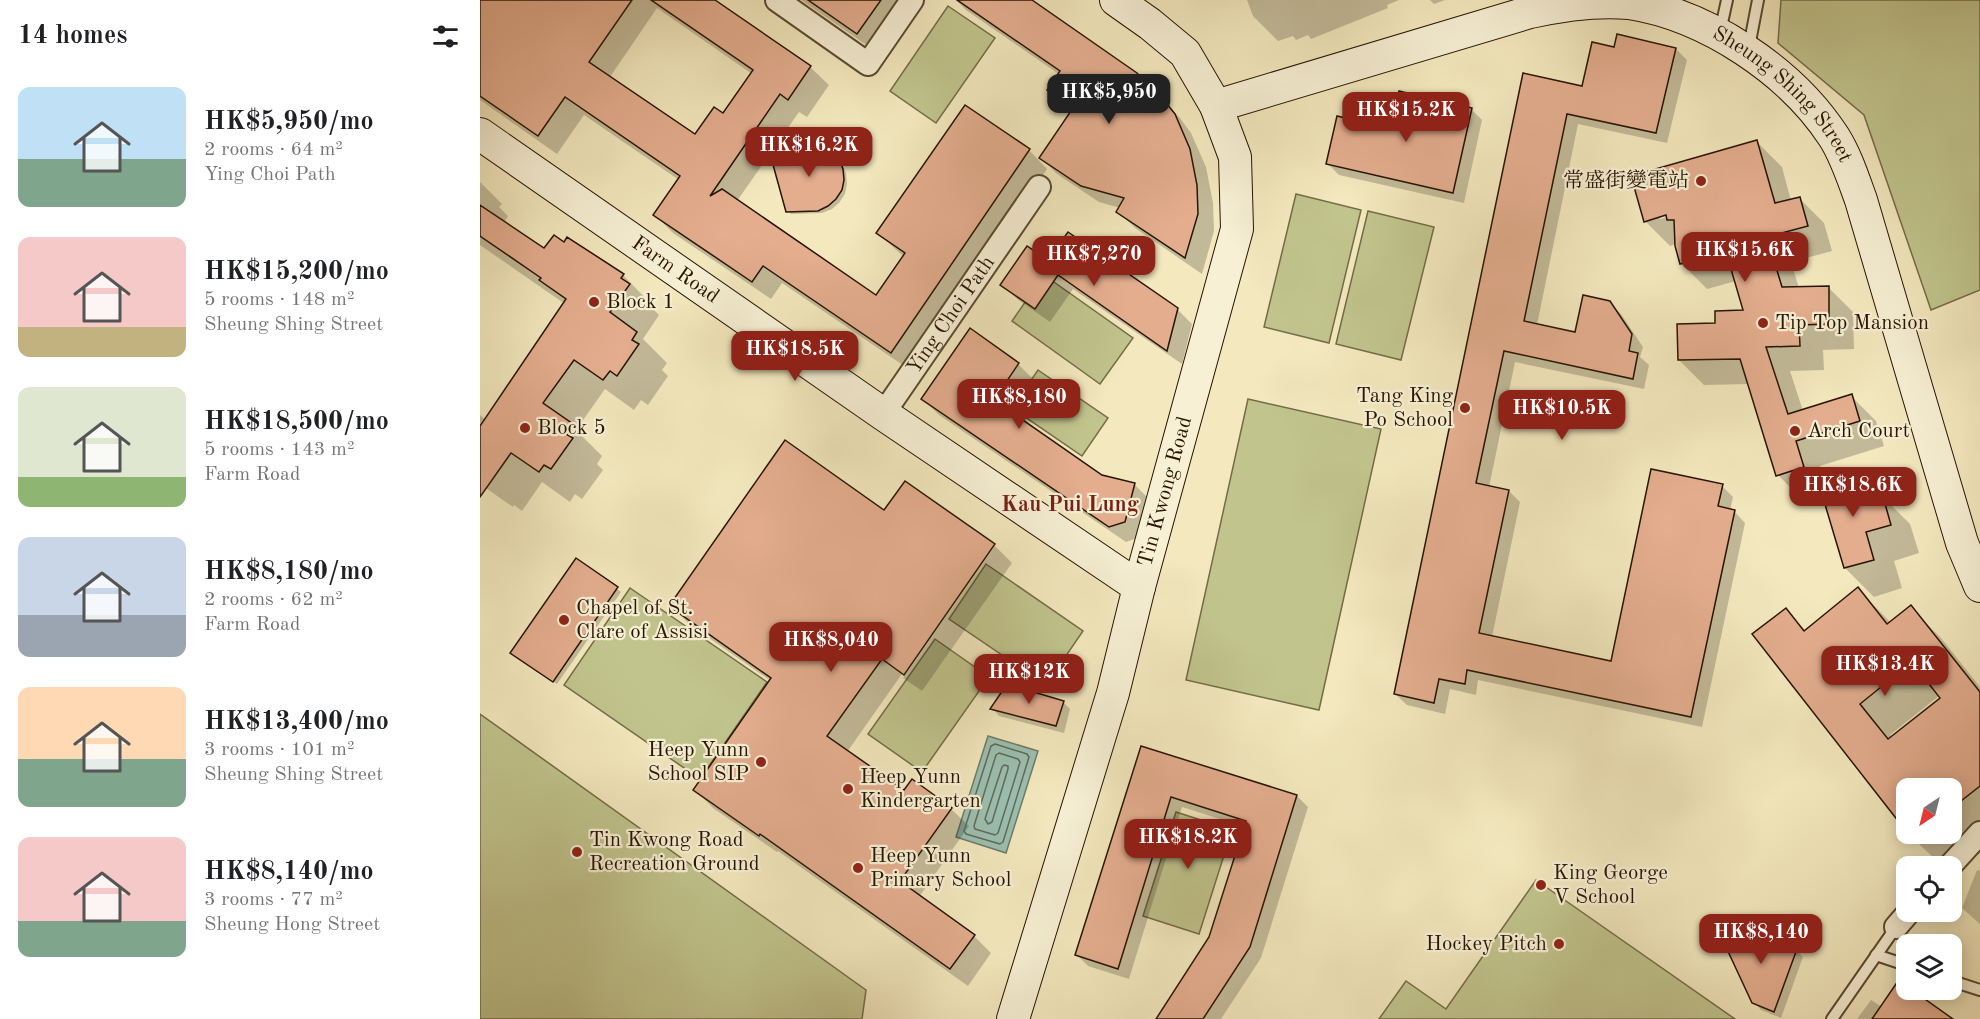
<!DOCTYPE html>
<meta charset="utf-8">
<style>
:root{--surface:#fff;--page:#f6f6f6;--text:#202124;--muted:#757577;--accent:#8f2418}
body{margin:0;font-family:"Old Standard TT","Noto Serif TC",serif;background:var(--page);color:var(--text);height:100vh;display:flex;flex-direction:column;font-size:22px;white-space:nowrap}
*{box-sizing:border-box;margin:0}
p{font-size:20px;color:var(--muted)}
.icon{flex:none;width:33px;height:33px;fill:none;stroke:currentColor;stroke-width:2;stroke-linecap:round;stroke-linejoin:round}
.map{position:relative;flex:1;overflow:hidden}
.drawer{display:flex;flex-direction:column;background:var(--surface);width:480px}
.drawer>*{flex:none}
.needle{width:39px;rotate:215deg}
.tools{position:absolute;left:1416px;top:778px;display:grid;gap:12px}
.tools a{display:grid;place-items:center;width:66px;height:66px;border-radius:12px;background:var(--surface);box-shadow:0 3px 15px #0003;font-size:30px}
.price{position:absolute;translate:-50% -51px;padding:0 14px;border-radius:12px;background:var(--accent);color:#fff;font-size:20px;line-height:39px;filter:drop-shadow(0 2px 3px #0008)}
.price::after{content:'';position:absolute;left:50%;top:36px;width:18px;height:14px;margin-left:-9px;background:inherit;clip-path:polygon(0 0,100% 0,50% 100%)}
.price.selected{background:#222;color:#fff}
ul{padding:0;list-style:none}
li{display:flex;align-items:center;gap:18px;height:150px;padding:0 18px}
li span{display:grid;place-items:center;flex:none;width:168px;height:120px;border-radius:12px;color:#555}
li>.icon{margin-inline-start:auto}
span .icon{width:72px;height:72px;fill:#fffc;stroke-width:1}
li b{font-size:26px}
h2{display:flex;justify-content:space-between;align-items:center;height:72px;padding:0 18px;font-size:26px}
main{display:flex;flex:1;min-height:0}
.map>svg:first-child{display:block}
.green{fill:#c1c48d;stroke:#746c46;stroke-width:1.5}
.water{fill:#9bc0b1;stroke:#6d7c6a;stroke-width:1.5}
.shadow{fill:#0003;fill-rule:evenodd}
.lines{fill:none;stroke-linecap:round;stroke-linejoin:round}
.shore{stroke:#616a58;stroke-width:1.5}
.building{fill:#e3ad8e;stroke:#271500;stroke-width:1.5;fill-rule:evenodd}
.lane-casing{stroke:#5a4a30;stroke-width:14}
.street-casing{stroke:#5a4a30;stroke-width:26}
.secondary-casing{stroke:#271500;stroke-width:34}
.lane{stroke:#f7f0d5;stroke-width:10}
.street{stroke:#f7f0d5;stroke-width:22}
.secondary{stroke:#f7f0d5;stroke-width:32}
.poi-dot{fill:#8f2418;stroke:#f7f0d5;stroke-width:2}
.labels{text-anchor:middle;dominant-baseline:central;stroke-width:4.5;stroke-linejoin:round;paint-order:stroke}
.street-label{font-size:21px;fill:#271500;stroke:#f7f0d5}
.poi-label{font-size:21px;fill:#271500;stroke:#f7f0d5;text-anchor:start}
.neighbourhood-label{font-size:22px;font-weight:bold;fill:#7a1f14;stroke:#f7f0d5}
</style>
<main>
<section class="drawer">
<h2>14 homes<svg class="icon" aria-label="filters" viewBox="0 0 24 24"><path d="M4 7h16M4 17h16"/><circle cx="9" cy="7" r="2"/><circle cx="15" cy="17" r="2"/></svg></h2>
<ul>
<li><span style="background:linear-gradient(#bfe0f5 60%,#7fa58c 0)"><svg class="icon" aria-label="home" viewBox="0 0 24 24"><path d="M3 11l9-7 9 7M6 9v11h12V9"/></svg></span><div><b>HK$5,950/mo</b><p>2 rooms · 64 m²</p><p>Ying Choi Path</p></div></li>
<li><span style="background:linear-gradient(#f6c9c9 75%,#c2b280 0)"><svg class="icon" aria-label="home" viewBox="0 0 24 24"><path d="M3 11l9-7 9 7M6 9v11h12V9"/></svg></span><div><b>HK$15,200/mo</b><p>5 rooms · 148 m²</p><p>Sheung Shing Street</p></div></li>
<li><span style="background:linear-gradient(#dfe7d0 75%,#8fb573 0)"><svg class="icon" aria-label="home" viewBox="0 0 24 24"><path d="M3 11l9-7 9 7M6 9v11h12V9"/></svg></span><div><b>HK$18,500/mo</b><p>5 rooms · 143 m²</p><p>Farm Road</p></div></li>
<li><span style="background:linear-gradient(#c9d6e8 65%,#9aa5b1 0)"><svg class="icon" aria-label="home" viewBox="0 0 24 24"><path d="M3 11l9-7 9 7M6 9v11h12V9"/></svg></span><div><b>HK$8,180/mo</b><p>2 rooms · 62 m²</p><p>Farm Road</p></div></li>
<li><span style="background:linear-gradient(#ffd9b3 60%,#7fa58c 0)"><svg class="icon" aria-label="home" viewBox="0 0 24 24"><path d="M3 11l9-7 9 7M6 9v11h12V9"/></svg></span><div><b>HK$13,400/mo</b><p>3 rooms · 101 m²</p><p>Sheung Shing Street</p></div></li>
<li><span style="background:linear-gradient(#f6c9c9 70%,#7fa58c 0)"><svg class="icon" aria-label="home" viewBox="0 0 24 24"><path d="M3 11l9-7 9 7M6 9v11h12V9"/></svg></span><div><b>HK$8,140/mo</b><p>3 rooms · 77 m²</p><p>Sheung Hong Street</p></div></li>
</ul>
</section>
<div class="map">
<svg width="1500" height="1019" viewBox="0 0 1500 1019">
<rect width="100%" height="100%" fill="#f3e8be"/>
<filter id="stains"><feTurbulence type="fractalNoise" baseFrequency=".00333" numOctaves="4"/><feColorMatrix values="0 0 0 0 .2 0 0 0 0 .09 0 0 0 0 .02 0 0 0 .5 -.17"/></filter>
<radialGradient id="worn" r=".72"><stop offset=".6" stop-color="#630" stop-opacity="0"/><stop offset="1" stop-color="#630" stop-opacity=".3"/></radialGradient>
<g class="green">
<path d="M1301,0h199v290l-49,20 -67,-195 -86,-72z"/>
<path d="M468,6l47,32 -59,85 -46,-32z"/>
<path d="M816,194l65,16 -32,133 -65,-16z"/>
<path d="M888,211l66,16 -33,133 -65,-16z"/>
<path d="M564,275l89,63 -33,46 -88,-63z"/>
<path d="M558,370l70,48 -26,38 -70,-48z"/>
<path d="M768,399l133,30 -62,281 -133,-30z"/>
<path d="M506,564l97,67 -37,54 -97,-66z"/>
<path d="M150,588l137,94 -67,97 -136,-94z"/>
<path d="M455,639l54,38 -67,95 -54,-38z"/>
<path d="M0,714l386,276 -4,29h-382z"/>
<path d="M696,812l56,18 -33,104 -56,-18z"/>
<path d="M1056,880l199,139h-356l27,-38 40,28z"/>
</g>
<path class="water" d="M508,736l50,15 -32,102 -50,-16z"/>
<g class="shadow">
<path d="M0,0h233l97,67 19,18 -22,32 -8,-5 -62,89 140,96 27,-40 -26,-24 151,-83 18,19 -137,201 -128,-87 -11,16 -98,-66 -18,-18 24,-35 -95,-65 -27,39 -77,-54zM177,8l95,66 -28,42 -28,20 -86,-59z"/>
<path d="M321,0h114l-37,53z"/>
<path d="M476,0h73l107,74 44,44 11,15 15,34 7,36 1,28 -12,43 -67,-46 -17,-17 2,-3 -21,-6 -42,-28 -16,-16 32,-47 -24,-21 11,-15 -94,-65z"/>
<path d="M767,0h152l-12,5 1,3 -77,31 -3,-4 -12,5 -3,-4 -15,5 -25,-25z"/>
<path d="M950,0h15l-11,4z"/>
<path d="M1135,49h61l11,11 -20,83 -89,-19 -41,201 39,8 33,-31 12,12 22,33 -3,10 9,8 -5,24 -129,-27 -26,125 20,4 11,11 -28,135 120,26 110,-177 11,11 -3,14h4l11,12 -43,204 -224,-47 -2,15 -26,-6 -5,25 -38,-9 -12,-11 129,-619 59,13z"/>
<path d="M991,109l11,11 -18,83 -125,-28 -11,-11z"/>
<path d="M1277,142l25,25 9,34 8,-3 25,25 8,28 -41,11 8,26 29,-1 25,25 1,37 -31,1 1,20 -34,1 13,40 48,-15 25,25 8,25 -64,20 4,15 24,-7 24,24 9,-3 29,29 9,29 -25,8 8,27 -28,9 -29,-29 -22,-74 -20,6 -25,-25 -29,-91 -45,1 -25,-25 38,-36 28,-12 -9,-31 -29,8 -25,-25 -6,-20 -6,2 -25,-25zM1193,212l1,3 -14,4v-3z"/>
<path d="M350,152l12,12 4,9 1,11 -2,10 -6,9 -7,6 -10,4 -31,1 -3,-3z"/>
<path d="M0,182l22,22 -3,3 9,9 -4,7 41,28 78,24 30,31 -1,2 7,7 -16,24 24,24 -5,7 6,6 -20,29 -7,-5 -7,10 -29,-21 -29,41 26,26 -5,8 6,6 -21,29 -7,-5 -5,8 -28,-20 -20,29 -8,-6 -1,2 -33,-23v-69l6,5 79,-116 -85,-59z"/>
<path d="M569,263l128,46 15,15 -10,40 -109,-75 -23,33 -33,-23 -15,-14z"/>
<path d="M490,331l48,33 16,16 -23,34 91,62 32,8 16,16 -10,37 -14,5 -187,-127 -16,-16z"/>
<path d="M425,483l90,63h-3l-145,206 57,40 47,17 18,17 -50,71 55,39 17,17 -23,33 -190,-135 -1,1 -64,-44 -18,-18 76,-109 -82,-57 -18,-18 214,-94z"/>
<path d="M515,546l17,17 -90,128 -19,-13z"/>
<path d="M96,560l45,32 -64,92 -42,-28z"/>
<path d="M1378,589l33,34 19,-16 31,31 39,49v153l-5,4 5,9 -28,22 -32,-30 -9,-11h41v-45h-46v39l-152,-194 32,-24 20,21zM1460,695l2,3 -50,39 -2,-2z"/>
<path d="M583,702l7,7 -6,24 -65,-17 -7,-8z"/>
<path d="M662,747l155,49 11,11 -47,151 -40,61h-64l54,-82 34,-110 -63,-20 -53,172 -41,-13 -11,-11z"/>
<path d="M1497,870l3,1v53l-18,-16z"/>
<path d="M1316,950l7,7 -22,61 -20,-8 -7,-8z"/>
<path d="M1419,983l7,7h3l42,29h-94l14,-19 11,7z"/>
</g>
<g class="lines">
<g class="shore">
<path d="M515,744l32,10 2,3 -26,85 -3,2 -34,-10 -2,-3 27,-85z"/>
<path d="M519,753l19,6 2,3 -22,71 -3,2 -20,-6 -1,-3 22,-71z"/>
<path d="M524,765l4,1v3l-16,53 -4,2 -3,-5 17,-52z"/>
</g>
</g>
<g class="building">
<path d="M0,0h152l-43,62 106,72 19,-27 9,6 30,-43 -102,-70h64l96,66 -23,34 -8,-6 -70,102 12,-7 154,106 29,-42 -29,-20 89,-128 65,44 -139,204 -128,-87 -11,16 -99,-67 27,-39 -115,-79 -27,39 -58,-40z"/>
<path d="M328,0h73l-24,34z"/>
<path d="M477,0h75l105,73 26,26 12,15 15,35 7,36 1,29 -13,44 -69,-46 8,-14 -43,-12 -42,-28 34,-50 -26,-18 13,-19z"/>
<path d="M1137,34l59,14 -20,85 -89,-19 -43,207 51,11 8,-37 27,6 22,33 -3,17 9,2 -5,26 -129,-28 -28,132 33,7 -30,143 132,28 40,-192 72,15 -5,22 17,4 -44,207 -224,-47 -2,14 -26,-5 -5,24 -40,-9 129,-621 59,13 10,-44 22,5z"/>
<path d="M919,91l73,17 -19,85 -127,-29 11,-48 53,13z"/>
<path d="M1277,140l18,63 25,-6 8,29 -41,11 15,50 47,-1v38l-30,1 1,21 -34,1 22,67 64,-20 8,27 -64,20 8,26 -28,9 -36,-117 -62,1 -1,-36 38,-1v-12l28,-1 -17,-58 -46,12 -5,-18 -1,-26h-7l-1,-5 -22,7 -13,-46z"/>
<path d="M330,144l11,2 10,5 8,8 4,10 1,11 -2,10 -6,9 -8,7 -10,5 -32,1 -14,-51 27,-15z"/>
<path d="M0,205l64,43 10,-13 10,7 3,-5 57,37 -3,4 9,6 -20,28 27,20 -5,8 7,4 -22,32 -7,-5 -7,9 -29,-20 -31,43 30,21 -7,10 7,4 -22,31 -7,-4 -5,7 -28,-19 -31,44v-71l86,-127 -27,-19 2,-2 -61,-42z"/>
<path d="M588,232l110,76 -11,43 -109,-76 -23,34 -35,-24 27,-39 21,14z"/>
<path d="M490,328l49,35 -25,37 108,75 33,8 -10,39 -16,5 -188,-128z"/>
<path d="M305,440l99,70 21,-29 90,63 -91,131 -22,-16 -55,77 77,54 8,-11 40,29 -52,73 75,54 -25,34 -190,-135 -1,2 -66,-46 78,-112 -102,-72z"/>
<path d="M1368,472l9,29 25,-8 9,32 -25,7 8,28 -30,8 -26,-87z"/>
<path d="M96,558l42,29 -65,95 -43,-29z"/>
<path d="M1378,587l29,37 24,-19 69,87v94l-28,22v-19h-46v42l-154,-197 34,-26 18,23zM1432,662l28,36 -52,41 -28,-35z"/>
<path d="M527,684l57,17 -8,25 -66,-17z"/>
<path d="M661,746l156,49 -47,152 -47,72h-47l53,-82 37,-116 -75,-24 -53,172 -43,-14z"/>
<path d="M1255,925l62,24 -23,63 -22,-9 -26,-56z"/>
<path d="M1418,981l8,5v4h6l41,29h-81z"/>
</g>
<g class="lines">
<defs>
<g id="lane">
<path d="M1240,32l7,-32"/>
<path d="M1269,47l9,-47"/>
<path d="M1396,955l30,10"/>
<path d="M1472,981l28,9"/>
<path d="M1352,1019l64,-92"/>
</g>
<g id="street">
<path d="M297,0l91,64 44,-64"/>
<path id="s1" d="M403,414l156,-227"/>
<path d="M1469,867l31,-34"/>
<path d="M1416,927l13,-15"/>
</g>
<g id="secondary">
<path id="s2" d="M736,106l314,-94c32,-7 66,-12 99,-9 78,12 162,68 205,134 12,19 19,41 27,63l101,343 18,43"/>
<path id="s3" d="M0,134l403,280 256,173"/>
<path id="s4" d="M533,1019l100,-326 26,-106 98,-358 -2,-72 -19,-51 -31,-53 -35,-29 -34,-24"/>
</g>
</defs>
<use href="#lane" class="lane-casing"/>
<use href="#street" class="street-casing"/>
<use href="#secondary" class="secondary-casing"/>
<use href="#lane" class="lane"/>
<use href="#street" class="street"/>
<use href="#secondary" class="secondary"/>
</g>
<g class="poi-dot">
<circle cx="1221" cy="181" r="6"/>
<circle cx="114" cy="302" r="6"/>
<circle cx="1283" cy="323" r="6"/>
<circle cx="985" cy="408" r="6"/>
<circle cx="45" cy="428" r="6"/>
<circle cx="1315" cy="431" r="6"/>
<circle cx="84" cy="620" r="6"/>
<circle cx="281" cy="762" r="6"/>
<circle cx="368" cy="789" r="6"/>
<circle cx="97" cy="852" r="6"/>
<circle cx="378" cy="868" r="6"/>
<circle cx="1061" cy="885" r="6"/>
<circle cx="1079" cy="944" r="6"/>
</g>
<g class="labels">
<g class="street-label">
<text stroke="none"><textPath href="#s2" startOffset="612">Sheung Shing Street</textPath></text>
<text stroke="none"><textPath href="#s3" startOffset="238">Farm Road</textPath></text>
<text stroke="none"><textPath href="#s1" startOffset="120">Ying Choi Path</textPath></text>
<text stroke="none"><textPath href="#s4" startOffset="549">Tin Kwong Road</textPath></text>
</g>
<g class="poi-label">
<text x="1209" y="181" text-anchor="end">常盛街變電站</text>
<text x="126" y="302">Block 1</text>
<text x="1295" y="323">Tip Top Mansion</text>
<text x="973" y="396" text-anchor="end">Tang King<tspan x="973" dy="24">Po School</tspan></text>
<text x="57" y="428">Block 5</text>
<text x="1327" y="431">Arch Court</text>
<text x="96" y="608">Chapel of St.<tspan x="96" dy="24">Clare of Assisi</tspan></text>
<text x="269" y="750" text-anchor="end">Heep Yunn<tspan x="269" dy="24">School SIP</tspan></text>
<text x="380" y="777">Heep Yunn<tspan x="380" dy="24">Kindergarten</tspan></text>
<text x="109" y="840">Tin Kwong Road<tspan x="109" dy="24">Recreation Ground</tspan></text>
<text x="390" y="856">Heep Yunn<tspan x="390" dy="24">Primary School</tspan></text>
<text x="1073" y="873">King George<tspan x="1073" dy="24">V School</tspan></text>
<text x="1067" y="944" text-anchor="end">Hockey Pitch</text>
</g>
<g class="neighbourhood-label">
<text x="590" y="505">Kau Pui Lung</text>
</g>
</g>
<rect width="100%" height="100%" filter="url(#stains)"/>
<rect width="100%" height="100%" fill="url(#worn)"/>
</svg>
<div class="tools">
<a><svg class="needle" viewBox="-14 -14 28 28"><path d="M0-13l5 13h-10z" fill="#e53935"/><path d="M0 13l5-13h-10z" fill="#757577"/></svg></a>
<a><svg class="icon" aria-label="locate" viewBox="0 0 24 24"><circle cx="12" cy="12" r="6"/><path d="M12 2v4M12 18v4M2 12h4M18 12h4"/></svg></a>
<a><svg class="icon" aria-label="layers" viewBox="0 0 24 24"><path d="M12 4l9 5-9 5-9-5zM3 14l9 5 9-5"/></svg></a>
</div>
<b class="price selected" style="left:629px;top:125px">HK$5,950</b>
<b class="price" style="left:926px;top:143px">HK$15.2K</b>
<b class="price" style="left:329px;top:178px">HK$16.2K</b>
<b class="price" style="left:1265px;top:283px">HK$15.6K</b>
<b class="price" style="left:614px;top:287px">HK$7,270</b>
<b class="price" style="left:315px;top:382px">HK$18.5K</b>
<b class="price" style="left:539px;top:430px">HK$8,180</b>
<b class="price" style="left:1082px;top:441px">HK$10.5K</b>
<b class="price" style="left:1373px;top:518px">HK$18.6K</b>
<b class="price" style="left:351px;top:673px">HK$8,040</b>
<b class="price" style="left:1405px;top:697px">HK$13.4K</b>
<b class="price" style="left:549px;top:705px">HK$12K</b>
<b class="price" style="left:708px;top:870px">HK$18.2K</b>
<b class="price" style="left:1281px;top:965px">HK$8,140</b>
</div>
</main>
